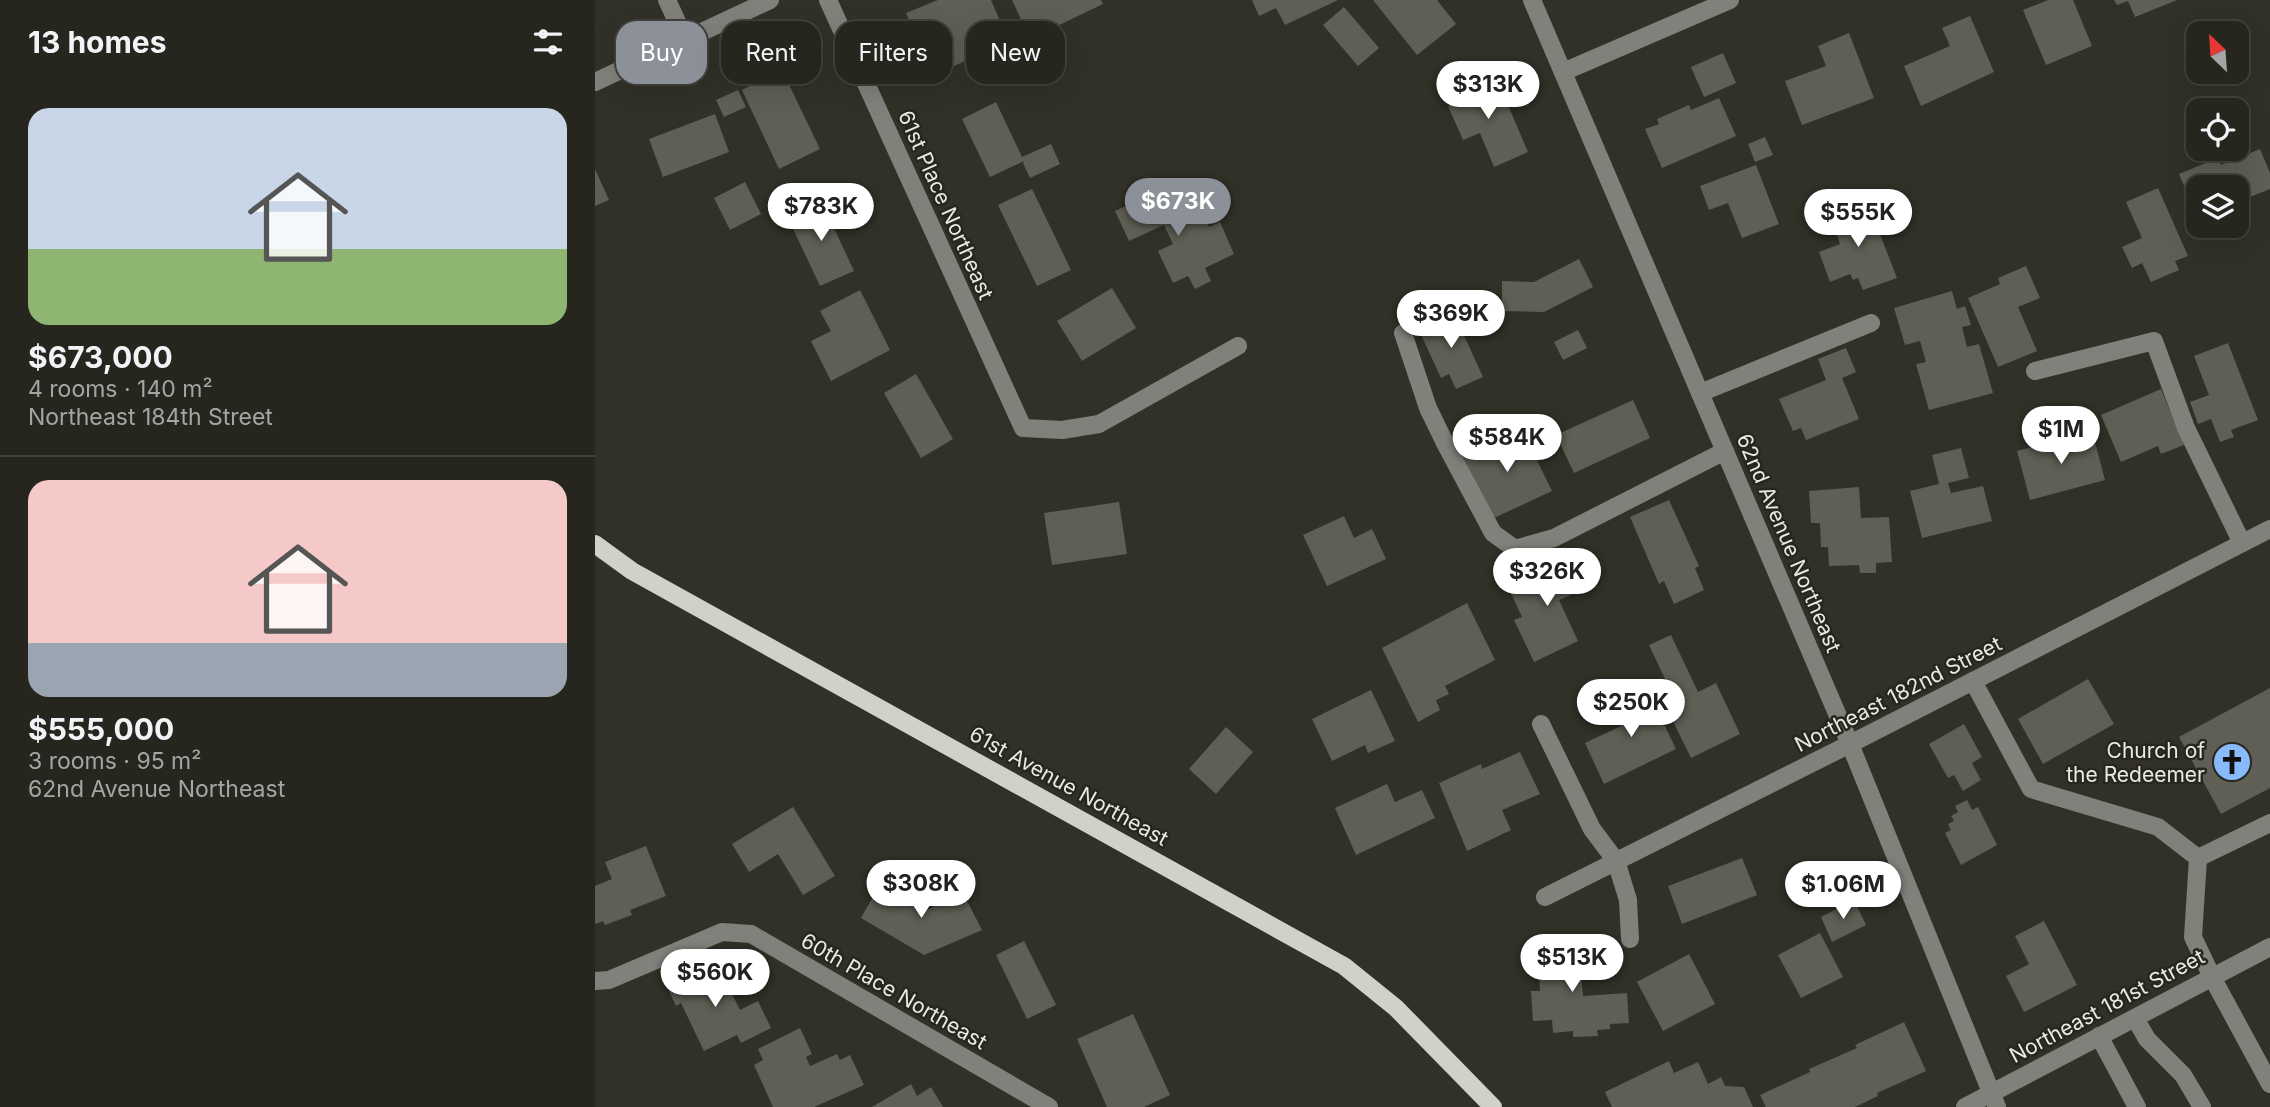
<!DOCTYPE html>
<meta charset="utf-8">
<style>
:root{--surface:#26251e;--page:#32312b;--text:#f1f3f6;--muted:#a4a5a4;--line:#42423c;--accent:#8c9099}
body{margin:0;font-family:Inter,sans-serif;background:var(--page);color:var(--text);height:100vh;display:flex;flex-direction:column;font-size:26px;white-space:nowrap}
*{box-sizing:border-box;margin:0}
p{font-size:23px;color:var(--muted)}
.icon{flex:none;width:38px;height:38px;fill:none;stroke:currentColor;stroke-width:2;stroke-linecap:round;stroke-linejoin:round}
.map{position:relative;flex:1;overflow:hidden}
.details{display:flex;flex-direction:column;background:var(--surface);width:595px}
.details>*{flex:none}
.top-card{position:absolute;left:21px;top:21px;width:665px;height:63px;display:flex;gap:14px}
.needle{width:46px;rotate:335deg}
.tools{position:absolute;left:1591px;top:21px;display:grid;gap:14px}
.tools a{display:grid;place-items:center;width:63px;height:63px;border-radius:14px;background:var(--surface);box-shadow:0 7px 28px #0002,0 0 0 2px var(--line);font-size:35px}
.price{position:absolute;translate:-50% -60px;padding:0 16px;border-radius:24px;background:#fff;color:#222;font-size:23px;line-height:46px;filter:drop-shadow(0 2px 4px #0008)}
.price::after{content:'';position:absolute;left:50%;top:42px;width:21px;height:16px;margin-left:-10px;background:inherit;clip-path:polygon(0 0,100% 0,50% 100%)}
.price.current{background:var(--accent);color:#fff}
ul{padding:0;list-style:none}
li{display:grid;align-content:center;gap:14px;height:371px;padding:0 28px}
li+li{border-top:2px solid var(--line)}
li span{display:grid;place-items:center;height:217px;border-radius:21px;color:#555}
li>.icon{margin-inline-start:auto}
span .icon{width:126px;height:126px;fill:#fffc;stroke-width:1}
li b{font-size:30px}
h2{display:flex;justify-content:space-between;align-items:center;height:84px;padding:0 28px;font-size:30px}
.chip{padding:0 24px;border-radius:21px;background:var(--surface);box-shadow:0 7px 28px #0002,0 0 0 2px var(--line);font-size:24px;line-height:63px}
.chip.current{background:var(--accent);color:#fff}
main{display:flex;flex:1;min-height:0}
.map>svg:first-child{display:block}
.building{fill:#5f5f55}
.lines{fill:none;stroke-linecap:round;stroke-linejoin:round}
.minor{stroke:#81817c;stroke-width:18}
.major{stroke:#d1d1c7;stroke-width:18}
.labels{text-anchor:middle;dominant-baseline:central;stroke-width:5;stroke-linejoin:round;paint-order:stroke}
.street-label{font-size:21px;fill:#eaeae4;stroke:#28271e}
.poi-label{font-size:21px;fill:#eaeae4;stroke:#28271e;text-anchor:end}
</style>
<main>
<section class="details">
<h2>13 homes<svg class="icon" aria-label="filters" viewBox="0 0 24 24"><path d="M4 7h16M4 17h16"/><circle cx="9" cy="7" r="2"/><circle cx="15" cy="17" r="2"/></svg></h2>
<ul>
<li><span style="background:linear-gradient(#c9d6e8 65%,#8fb573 0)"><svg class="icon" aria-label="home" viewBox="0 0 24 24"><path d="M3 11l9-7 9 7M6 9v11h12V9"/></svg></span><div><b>$673,000</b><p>4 rooms · 140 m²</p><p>Northeast 184th Street</p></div></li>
<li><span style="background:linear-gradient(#f6c9c9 75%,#9aa5b1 0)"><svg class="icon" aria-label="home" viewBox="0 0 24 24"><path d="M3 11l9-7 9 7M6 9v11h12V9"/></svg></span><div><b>$555,000</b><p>3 rooms · 95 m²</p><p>62nd Avenue Northeast</p></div></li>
</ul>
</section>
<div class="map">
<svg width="1675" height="1107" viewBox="0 0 1675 1107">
<rect width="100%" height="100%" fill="#323128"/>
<g class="building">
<path d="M343,0h53l18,42 -76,33 -27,-62z"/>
<path d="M417,0h89l2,4 -73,35z"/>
<path d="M657,0h86l-53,25 -9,-17 -17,8z"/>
<path d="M778,0h64l19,24 -39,31z"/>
<path d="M1453,0h25l19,46 -46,19 -23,-55z"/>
<path d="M1519,0h63l-42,17 -7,-16 -11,4z"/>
<path d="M749,7l35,41 -21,18 -35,-41z"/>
<path d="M1375,16l24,56 -73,34 -17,-40 46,-20 -8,-18z"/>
<path d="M1254,33l25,65 -72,27 -17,-44 41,-15 -8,-20z"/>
<path d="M1128,53l13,30 -32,14 -13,-30z"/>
<path d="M187,70l38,79 -41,20 -37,-79z"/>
<path d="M880,74l7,17 17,-7 29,68 -34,15 -14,-34 -17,7 -15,-34 17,-8 -7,-17z"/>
<path d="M143,90l8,17 -22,10 -8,-17z"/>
<path d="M1124,98l17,38 -74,32 -17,-39 14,-5 -2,-5 32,-14 2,5z"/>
<path d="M401,102l26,55 29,-13 9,20 -30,14 -7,-15 1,-2 -34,16 -28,-58z"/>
<path d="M120,114l14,38 -66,25 -14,-38z"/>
<path d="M1170,137l8,18 -18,7 -7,-18z"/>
<path d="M1665,149l10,24v16l-25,10 6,16 -14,6v-34h-39v32l-19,-45 39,-16 3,7z"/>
<path d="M1161,165l23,59 -37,14 -14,-35 -19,7 -9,-24z"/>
<path d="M0,169l14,31 -14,6z"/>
<path d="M150,182l16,32 -31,16 -16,-32z"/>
<path d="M1563,188l30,68 -13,5 4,9 -28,12 -9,-19 -10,5 -10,-21 20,-9 -16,-36z"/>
<path d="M437,189l39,81 -34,16 -39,-81z"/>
<path d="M566,190l12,25 4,-2 3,7 22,-10 7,17 11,-5 14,32 -29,14 6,13 -16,8 -7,-13 -15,7 -15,-32 15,-7 -9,-19 -35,16 -14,-30z"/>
<path d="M226,200l33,71 -34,15 -33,-70z"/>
<path d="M1272,201l30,77 -34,12 -5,-12 -5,2 -3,-6 -20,8 -11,-30 21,-8 -10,-29z"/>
<path d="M1606,226h25l-21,9z"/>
<path d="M984,259l14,28 -49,25 -42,-1v-30l32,1z"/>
<path d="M1431,266l14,32 -22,9 19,44 -39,16 -30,-69 32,-14 -2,-6z"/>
<path d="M517,288l24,40 -54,33 -25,-40z"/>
<path d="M265,290l30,60 -59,31 -20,-40 20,-10 -11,-20z"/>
<path d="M1357,291l5,18 8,-3 6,19 -9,2 5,20 12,-3 14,49 -64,17 -13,-46 10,-2 -6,-21 -15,4 -11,-37z"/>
<path d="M858,311l30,66 -27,12 -7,-15 -8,4 -23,-50z"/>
<path d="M983,330l9,18 -24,12 -9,-18z"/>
<path d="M1633,343l30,77 -27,10 3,7 -14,5 -9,-23 -13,5 -8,-22 19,-7 -15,-39z"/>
<path d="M1251,348l10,24 -14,6 17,41 -53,21 -5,-12 -8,3 -14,-32 47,-19 -8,-21z"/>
<path d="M321,374l37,65 -32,19 -37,-65z"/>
<path d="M1566,389l23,56 -23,9 -3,-8 -37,16 -20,-47z"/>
<path d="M1038,400l17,38 -76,35 -18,-38z"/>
<path d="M926,428l31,63 -60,28 -30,-62z"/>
<path d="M1497,431l13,49 -75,20 -13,-49z"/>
<path d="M1366,448l8,30 -21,5 3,10 32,-7 9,35 -70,17 -12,-47 29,-7 -7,-29z"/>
<path d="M1264,487l2,31 28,-1 3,45 -16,1v10h-16l-1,-8 -30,1 -1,-19h-7l-1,-24h-9l-2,-32z"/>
<path d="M1074,500l30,66 -4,2 9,22 -30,14 -10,-23 -5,3 -29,-67z"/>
<path d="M524,502l8,52 -75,11 -8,-52z"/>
<path d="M749,516l10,22 18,-9 14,30 -59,27 -24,-51z"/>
<path d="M978,556l14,32 -28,12 19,41 -44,21 -20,-42 8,-3 -14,-30z"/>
<path d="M872,603l28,57 -50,26 4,8 -13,6 4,10 -22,12 -36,-74z"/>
<path d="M1076,635l27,57 18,-9 24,51 -49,24 -26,-53 10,-5 -26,-55z"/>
<path d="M1493,679l26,45 -71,40 -25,-45z"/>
<path d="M1675,688v100l-49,26 -42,-77z"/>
<path d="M1052,689l29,60 -72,35 -19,-41 36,-17 -10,-19z"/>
<path d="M776,690l24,51 -27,12 -3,-8 -33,16 -20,-42z"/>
<path d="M1369,724l18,33 -10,6 9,17 -18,11 -9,-16 -6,3 -19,-34z"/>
<path d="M631,727l27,25 -37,42 -27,-25z"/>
<path d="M925,752l20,42 -38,16 9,20 -44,21 -28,-68 42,-19 1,5z"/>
<path d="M792,784l8,18 27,-12 13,28 -79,37 -21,-47z"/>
<path d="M1372,800l5,10 6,-3 19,38 -36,20 -16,-32 6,-3 -3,-6 6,-3 -3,-5 7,-4 -3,-6z"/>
<path d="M198,807l42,69 -32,19 -25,-41 -29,18 -17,-28z"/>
<path d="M51,846l20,50 -36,14 2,5 -27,10 -2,-4 -8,3v-38l17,-7 -7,-17z"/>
<path d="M1147,858l15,37 -75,29 -14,-38z"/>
<path d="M286,882l46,28 35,-19 20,39 -58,25 -63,-37z"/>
<path d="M1259,900l12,25 -34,17 -11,-25z"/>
<path d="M1449,921l33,64 -53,27 -18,-36 23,-12 -14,-28z"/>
<path d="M1225,933l23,44 -42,21 -23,-43z"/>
<path d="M983,939l5,57 44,-3 2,30 -19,1v5l-13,1 1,6 -25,1v-6l-20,2 -1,-13 -19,1 -2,-30h9l-3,-49z"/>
<path d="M429,941l32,64 -29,14 -31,-64z"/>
<path d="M1094,954l26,50 -52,27 -26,-49z"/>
<path d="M109,962l12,27 11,-5 13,26 18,-9 13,27 -30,15 -4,-8 -33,16 -23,-48 -5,3 -11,-24z"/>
<path d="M538,1014l37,81 -26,12h-37l-30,-68z"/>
<path d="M1309,1022l22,49 -49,22 1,3 -23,11h-89l-6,-12 50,-23 -1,-3 48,-21 -2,-3z"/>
<path d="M205,1028l12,26 -6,3 4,9 27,-12 3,6 10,-5 14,30 -50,22h-41l-19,-42 9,-5 -5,-11z"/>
<path d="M1074,1061l5,12 24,-11 10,22 13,-7 4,9 19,1 9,20h-141l-7,-15z"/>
<path d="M316,1084l6,12 14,-9 12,20h-71z"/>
</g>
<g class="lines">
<g class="minor">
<path d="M72,0l18,39"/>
<path d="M233,0l195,428 39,2 37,-6 139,-78"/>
<path d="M937,0l318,744 147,363"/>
<path d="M968,72l167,-72"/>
<path d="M0,82l175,-82"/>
<path d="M808,333l25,75 18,37 47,88 22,16 39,-11 171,-87"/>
<path d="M1440,371l119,-30 32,87 56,115"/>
<path d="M1105,393l171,-70"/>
<path d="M1378,681l58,108 127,38 40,31 -5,79 19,40 58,107"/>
<path d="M946,724l51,105 24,32 12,39 2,39"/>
<path d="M1603,858l72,-35"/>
<path d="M950,897l305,-153 420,-215"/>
<path d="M0,981l14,-1 113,-48 29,2 298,173"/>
<path d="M1540,1018l12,21 36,36 19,32"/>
<path d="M1504,1036l38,71"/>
<path d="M1370,1107l305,-160"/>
</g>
<path class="major" d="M0,544l37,27 712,395 52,42 97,99"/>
</g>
<defs>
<symbol id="church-disc" viewBox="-11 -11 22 22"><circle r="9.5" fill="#89bafc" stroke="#28271e"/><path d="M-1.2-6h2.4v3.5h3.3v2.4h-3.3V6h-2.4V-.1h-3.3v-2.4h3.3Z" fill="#111"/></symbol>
</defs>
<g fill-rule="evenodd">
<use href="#church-disc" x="1615" y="740" width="44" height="44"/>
</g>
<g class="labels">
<g class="street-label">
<text transform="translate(351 205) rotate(66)">61st Place Northeast</text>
<text transform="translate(1194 543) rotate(67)">62nd Avenue Northeast</text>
<text transform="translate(1303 694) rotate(-27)">Northeast 182nd Street</text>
<text transform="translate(474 786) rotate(29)">61st Avenue Northeast</text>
<text transform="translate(299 991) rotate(30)">60th Place Northeast</text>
<text transform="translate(1512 1006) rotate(-28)">Northeast 181st Street</text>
</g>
<g class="poi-label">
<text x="1610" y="750">Church of<tspan x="1610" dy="24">the Redeemer</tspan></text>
</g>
</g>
</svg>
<div class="tools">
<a><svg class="needle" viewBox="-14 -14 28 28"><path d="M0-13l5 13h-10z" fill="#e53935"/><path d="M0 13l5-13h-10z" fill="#a4a5a4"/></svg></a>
<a><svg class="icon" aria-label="locate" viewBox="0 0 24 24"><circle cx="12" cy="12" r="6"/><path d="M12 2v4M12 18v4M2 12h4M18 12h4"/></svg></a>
<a><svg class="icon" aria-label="layers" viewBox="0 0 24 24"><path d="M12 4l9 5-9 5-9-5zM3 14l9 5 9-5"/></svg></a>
</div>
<b class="price" style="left:893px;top:121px">$313K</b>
<b class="price current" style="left:583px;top:238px">$673K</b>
<b class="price" style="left:226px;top:243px">$783K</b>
<b class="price" style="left:1263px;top:249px">$555K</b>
<b class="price" style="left:856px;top:350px">$369K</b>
<b class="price" style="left:1466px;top:466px">$1M</b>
<b class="price" style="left:912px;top:474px">$584K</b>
<b class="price" style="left:952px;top:608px">$326K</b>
<b class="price" style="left:1036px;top:739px">$250K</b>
<b class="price" style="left:326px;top:920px">$308K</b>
<b class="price" style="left:1248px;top:921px">$1.06M</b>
<b class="price" style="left:977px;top:994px">$513K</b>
<b class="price" style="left:120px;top:1009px">$560K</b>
<div class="top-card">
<a class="chip current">Buy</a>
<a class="chip">Rent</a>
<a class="chip">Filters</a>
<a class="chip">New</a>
</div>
</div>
</main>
